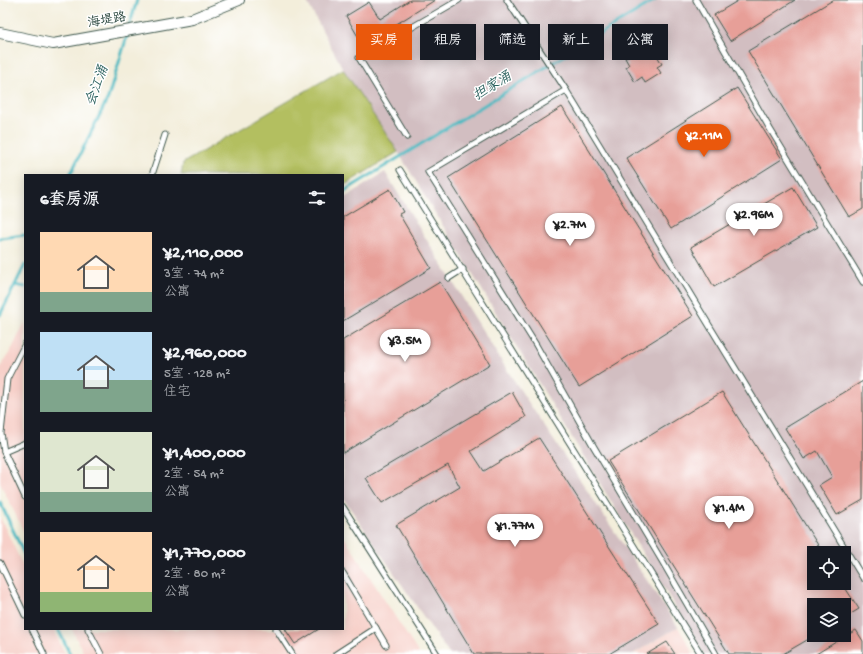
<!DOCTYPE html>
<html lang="zh">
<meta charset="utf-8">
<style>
:root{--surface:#171b24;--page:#242831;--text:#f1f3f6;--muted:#9ea1a6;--accent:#ea580c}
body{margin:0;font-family:"Gochi Hand","LXGW WenKai TC",sans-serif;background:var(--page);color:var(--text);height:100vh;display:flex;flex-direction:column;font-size:15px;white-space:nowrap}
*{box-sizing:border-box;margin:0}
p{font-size:13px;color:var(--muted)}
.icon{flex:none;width:22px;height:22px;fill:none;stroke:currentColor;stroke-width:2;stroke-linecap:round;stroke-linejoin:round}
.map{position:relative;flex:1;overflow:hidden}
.sheet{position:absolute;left:24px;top:174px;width:320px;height:456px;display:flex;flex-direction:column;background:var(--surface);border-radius:0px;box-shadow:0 2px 10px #0003}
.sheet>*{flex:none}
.banner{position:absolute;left:356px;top:24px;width:380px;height:36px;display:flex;gap:8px}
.fabs{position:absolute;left:807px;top:546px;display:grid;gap:8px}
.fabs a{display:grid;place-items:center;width:44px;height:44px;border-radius:0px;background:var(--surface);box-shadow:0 2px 10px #0003;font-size:20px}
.price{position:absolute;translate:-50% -34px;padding:0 9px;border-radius:14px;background:#fff;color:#222;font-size:13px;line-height:26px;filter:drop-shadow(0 1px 2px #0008)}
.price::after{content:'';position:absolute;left:50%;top:24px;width:12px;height:9px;margin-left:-6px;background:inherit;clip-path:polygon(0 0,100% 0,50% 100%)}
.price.current{background:var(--accent);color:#fff}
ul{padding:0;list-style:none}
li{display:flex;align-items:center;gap:12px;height:100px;padding:0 16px}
li span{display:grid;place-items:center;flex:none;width:112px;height:80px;border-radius:0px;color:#555}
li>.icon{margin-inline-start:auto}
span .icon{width:48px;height:48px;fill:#fffc;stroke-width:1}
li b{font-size:17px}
h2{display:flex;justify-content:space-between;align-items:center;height:48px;padding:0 16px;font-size:17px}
.chip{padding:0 14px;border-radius:0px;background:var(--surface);box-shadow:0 2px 10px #0003;font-size:14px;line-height:36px}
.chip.current{background:var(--accent);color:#fff}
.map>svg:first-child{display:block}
.built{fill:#f7d0c9}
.industrial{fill:#d2bec1;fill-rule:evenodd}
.green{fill:#b3bf61;stroke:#697e4a}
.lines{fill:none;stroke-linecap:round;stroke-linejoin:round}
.stream{stroke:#4bbac2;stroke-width:3}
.building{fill:#e79f98}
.lane-casing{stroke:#3f584d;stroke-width:7}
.street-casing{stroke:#3f584d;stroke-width:12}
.lane{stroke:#fff;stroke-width:5}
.street{stroke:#fff;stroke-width:10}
.labels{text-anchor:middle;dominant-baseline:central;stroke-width:3;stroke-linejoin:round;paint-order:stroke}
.street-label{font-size:13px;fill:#1f3d34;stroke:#fff}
.water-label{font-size:14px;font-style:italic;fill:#2c625f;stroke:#fff}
</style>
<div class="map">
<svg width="863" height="654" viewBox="0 0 863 654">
<rect width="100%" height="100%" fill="#fff"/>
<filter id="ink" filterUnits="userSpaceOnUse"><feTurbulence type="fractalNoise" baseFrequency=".025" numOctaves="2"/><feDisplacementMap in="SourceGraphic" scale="8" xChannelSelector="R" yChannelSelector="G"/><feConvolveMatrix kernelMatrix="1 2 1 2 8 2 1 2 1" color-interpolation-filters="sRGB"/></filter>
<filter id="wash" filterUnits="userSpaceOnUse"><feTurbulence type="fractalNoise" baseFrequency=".012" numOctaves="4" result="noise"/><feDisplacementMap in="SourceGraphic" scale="16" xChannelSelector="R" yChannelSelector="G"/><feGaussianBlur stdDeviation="0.9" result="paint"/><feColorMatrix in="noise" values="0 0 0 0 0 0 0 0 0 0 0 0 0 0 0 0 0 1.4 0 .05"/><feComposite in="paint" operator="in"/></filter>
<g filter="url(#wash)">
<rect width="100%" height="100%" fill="#f3eedb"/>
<g class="built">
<path d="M25,322v212l-25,-51v-115l13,-21z"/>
<path d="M0,517l25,53v59h28l12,25h-65z"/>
<path d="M343,535l76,119h-335l-12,-25h271z"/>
<path d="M678,627l16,27h-60z"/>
</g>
<g class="industrial">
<path d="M306,0h557v654h-159l-306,-502 -55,-83zM814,553h30v30h-30zM814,605h30v30h-30z"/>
<path d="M385,172l120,195 173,260 -45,27h-184l-106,-156v-299z"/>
</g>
<path class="green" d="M343,69l55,83 -55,34v-11h-162l2,-12z"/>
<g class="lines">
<g class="stream">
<path d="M129,27l8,-27"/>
<path d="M70,175l38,-77 20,-65"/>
<path d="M343,192l312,-192"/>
<path d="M0,238l25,-3"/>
<path d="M15,285l10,2"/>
<path d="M0,315l25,-50"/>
<path d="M0,502l25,54"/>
<path d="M58,629l12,25"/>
</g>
</g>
<g id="blocks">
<g class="building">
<path d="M410,0h25l-72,45 -17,-29 23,-14 11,17z"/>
<path d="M739,0h56l-65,41 -16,-26z"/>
<path d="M833,0h30v209l-14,8 -101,-166z"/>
<path d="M645,45l4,7 4,-3 9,15 -5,3 4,6 -16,10 -3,-6 -7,5 -9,-15 3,-2 -4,-7z"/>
<path d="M737,88l45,71 -111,70 -45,-71z"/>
<path d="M562,107l131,209 -114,71 -131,-209z"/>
<path d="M793,187l24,40 -103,60 -23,-40z"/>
<path d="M390,189l13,23 -4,2 32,54 -88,53v-104z"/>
<path d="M440,282l50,82 -147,89v-113z"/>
<path d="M863,381v119l-26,15 -18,-30 13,-8 -15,-26 -13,8 -19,-31z"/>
<path d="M512,392l14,25 -55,34 13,20 55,-33 120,186 -50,30h-135l-78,-129 64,-38 -12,-22 -66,38 -16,-25z"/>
<path d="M722,392l101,161h-9v30h28l17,26 -15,9v-13h-30v31l-31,18h-54l-121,-193z"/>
<path d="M285,629h34l-24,15z"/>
<path d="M856,630l7,11v13h-47z"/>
<path d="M667,642l8,12h-28z"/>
</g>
</g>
</g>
<g filter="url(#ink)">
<use href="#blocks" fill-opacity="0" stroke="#3f584d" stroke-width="1"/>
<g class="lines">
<defs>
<g id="lane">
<path d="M507,0l59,90 -138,82 108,173 58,102 68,114 54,93"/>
<path d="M696,0l74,129 93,153"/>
<path d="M566,90c100,162 197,326 297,488"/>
<path d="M407,137l-48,-79 100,-58"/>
<path d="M400,170l301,484"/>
<path d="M152,175l13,-40"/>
<path d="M449,278l14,-9"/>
<path d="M25,344l-18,35 -6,54 3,19 21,45"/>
<path d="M4,452l21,-9"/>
<path d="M343,507l94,147"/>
<path d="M0,563l25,52"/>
<path d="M343,573l43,72"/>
<path d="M32,629l12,25"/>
<path d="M88,629l13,25"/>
<path d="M276,629l16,25"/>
<path d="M336,654l40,-26"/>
</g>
<path id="street" d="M0,33l53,11 139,-25 47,-19"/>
</defs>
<use href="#lane" class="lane-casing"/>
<use href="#street" class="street-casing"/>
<use href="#lane" class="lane"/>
<use href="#street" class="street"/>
</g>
</g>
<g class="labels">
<g class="street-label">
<text transform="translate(107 21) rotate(-10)">海堤路</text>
</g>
<g class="water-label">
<text transform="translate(98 86) rotate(-70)">会江涌</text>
<text transform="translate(493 87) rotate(-32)">担家涌</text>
</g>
</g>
</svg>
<div class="fabs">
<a><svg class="icon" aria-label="locate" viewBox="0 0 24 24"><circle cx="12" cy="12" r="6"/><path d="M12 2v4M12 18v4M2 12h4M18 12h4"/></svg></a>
<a><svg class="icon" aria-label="layers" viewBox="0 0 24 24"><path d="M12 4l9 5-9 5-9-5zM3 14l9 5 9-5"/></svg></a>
</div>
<b class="price current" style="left:704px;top:158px">¥2.11M</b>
<b class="price" style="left:754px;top:237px">¥2.96M</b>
<b class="price" style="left:570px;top:247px">¥2.7M</b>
<b class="price" style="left:405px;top:363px">¥3.5M</b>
<b class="price" style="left:729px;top:530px">¥1.4M</b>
<b class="price" style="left:515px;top:548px">¥1.77M</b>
<div class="banner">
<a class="chip current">买房</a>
<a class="chip">租房</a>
<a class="chip">筛选</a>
<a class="chip">新上</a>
<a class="chip">公寓</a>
</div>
<section class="sheet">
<h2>6套房源<svg class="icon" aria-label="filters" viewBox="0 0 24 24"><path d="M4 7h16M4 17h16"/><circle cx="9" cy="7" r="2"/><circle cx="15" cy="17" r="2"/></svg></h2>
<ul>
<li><span style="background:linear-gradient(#ffd9b3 75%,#7fa58c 0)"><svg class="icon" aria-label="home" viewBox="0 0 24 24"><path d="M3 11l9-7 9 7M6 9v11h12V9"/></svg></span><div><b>¥2,110,000</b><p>3室 · 74 m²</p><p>公寓</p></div></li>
<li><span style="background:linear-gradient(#bfe0f5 60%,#7fa58c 0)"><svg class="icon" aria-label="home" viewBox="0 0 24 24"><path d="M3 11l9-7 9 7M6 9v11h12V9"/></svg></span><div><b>¥2,960,000</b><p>5室 · 128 m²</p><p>住宅</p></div></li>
<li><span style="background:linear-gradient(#dfe7d0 75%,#7fa58c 0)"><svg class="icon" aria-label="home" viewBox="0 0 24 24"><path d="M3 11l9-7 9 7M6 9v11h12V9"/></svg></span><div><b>¥1,400,000</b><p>2室 · 54 m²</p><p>公寓</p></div></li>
<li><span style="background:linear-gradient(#ffd9b3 75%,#8fb573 0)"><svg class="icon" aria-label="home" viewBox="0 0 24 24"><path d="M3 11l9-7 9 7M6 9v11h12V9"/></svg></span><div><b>¥1,770,000</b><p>2室 · 80 m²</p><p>公寓</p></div></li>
</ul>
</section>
</div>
